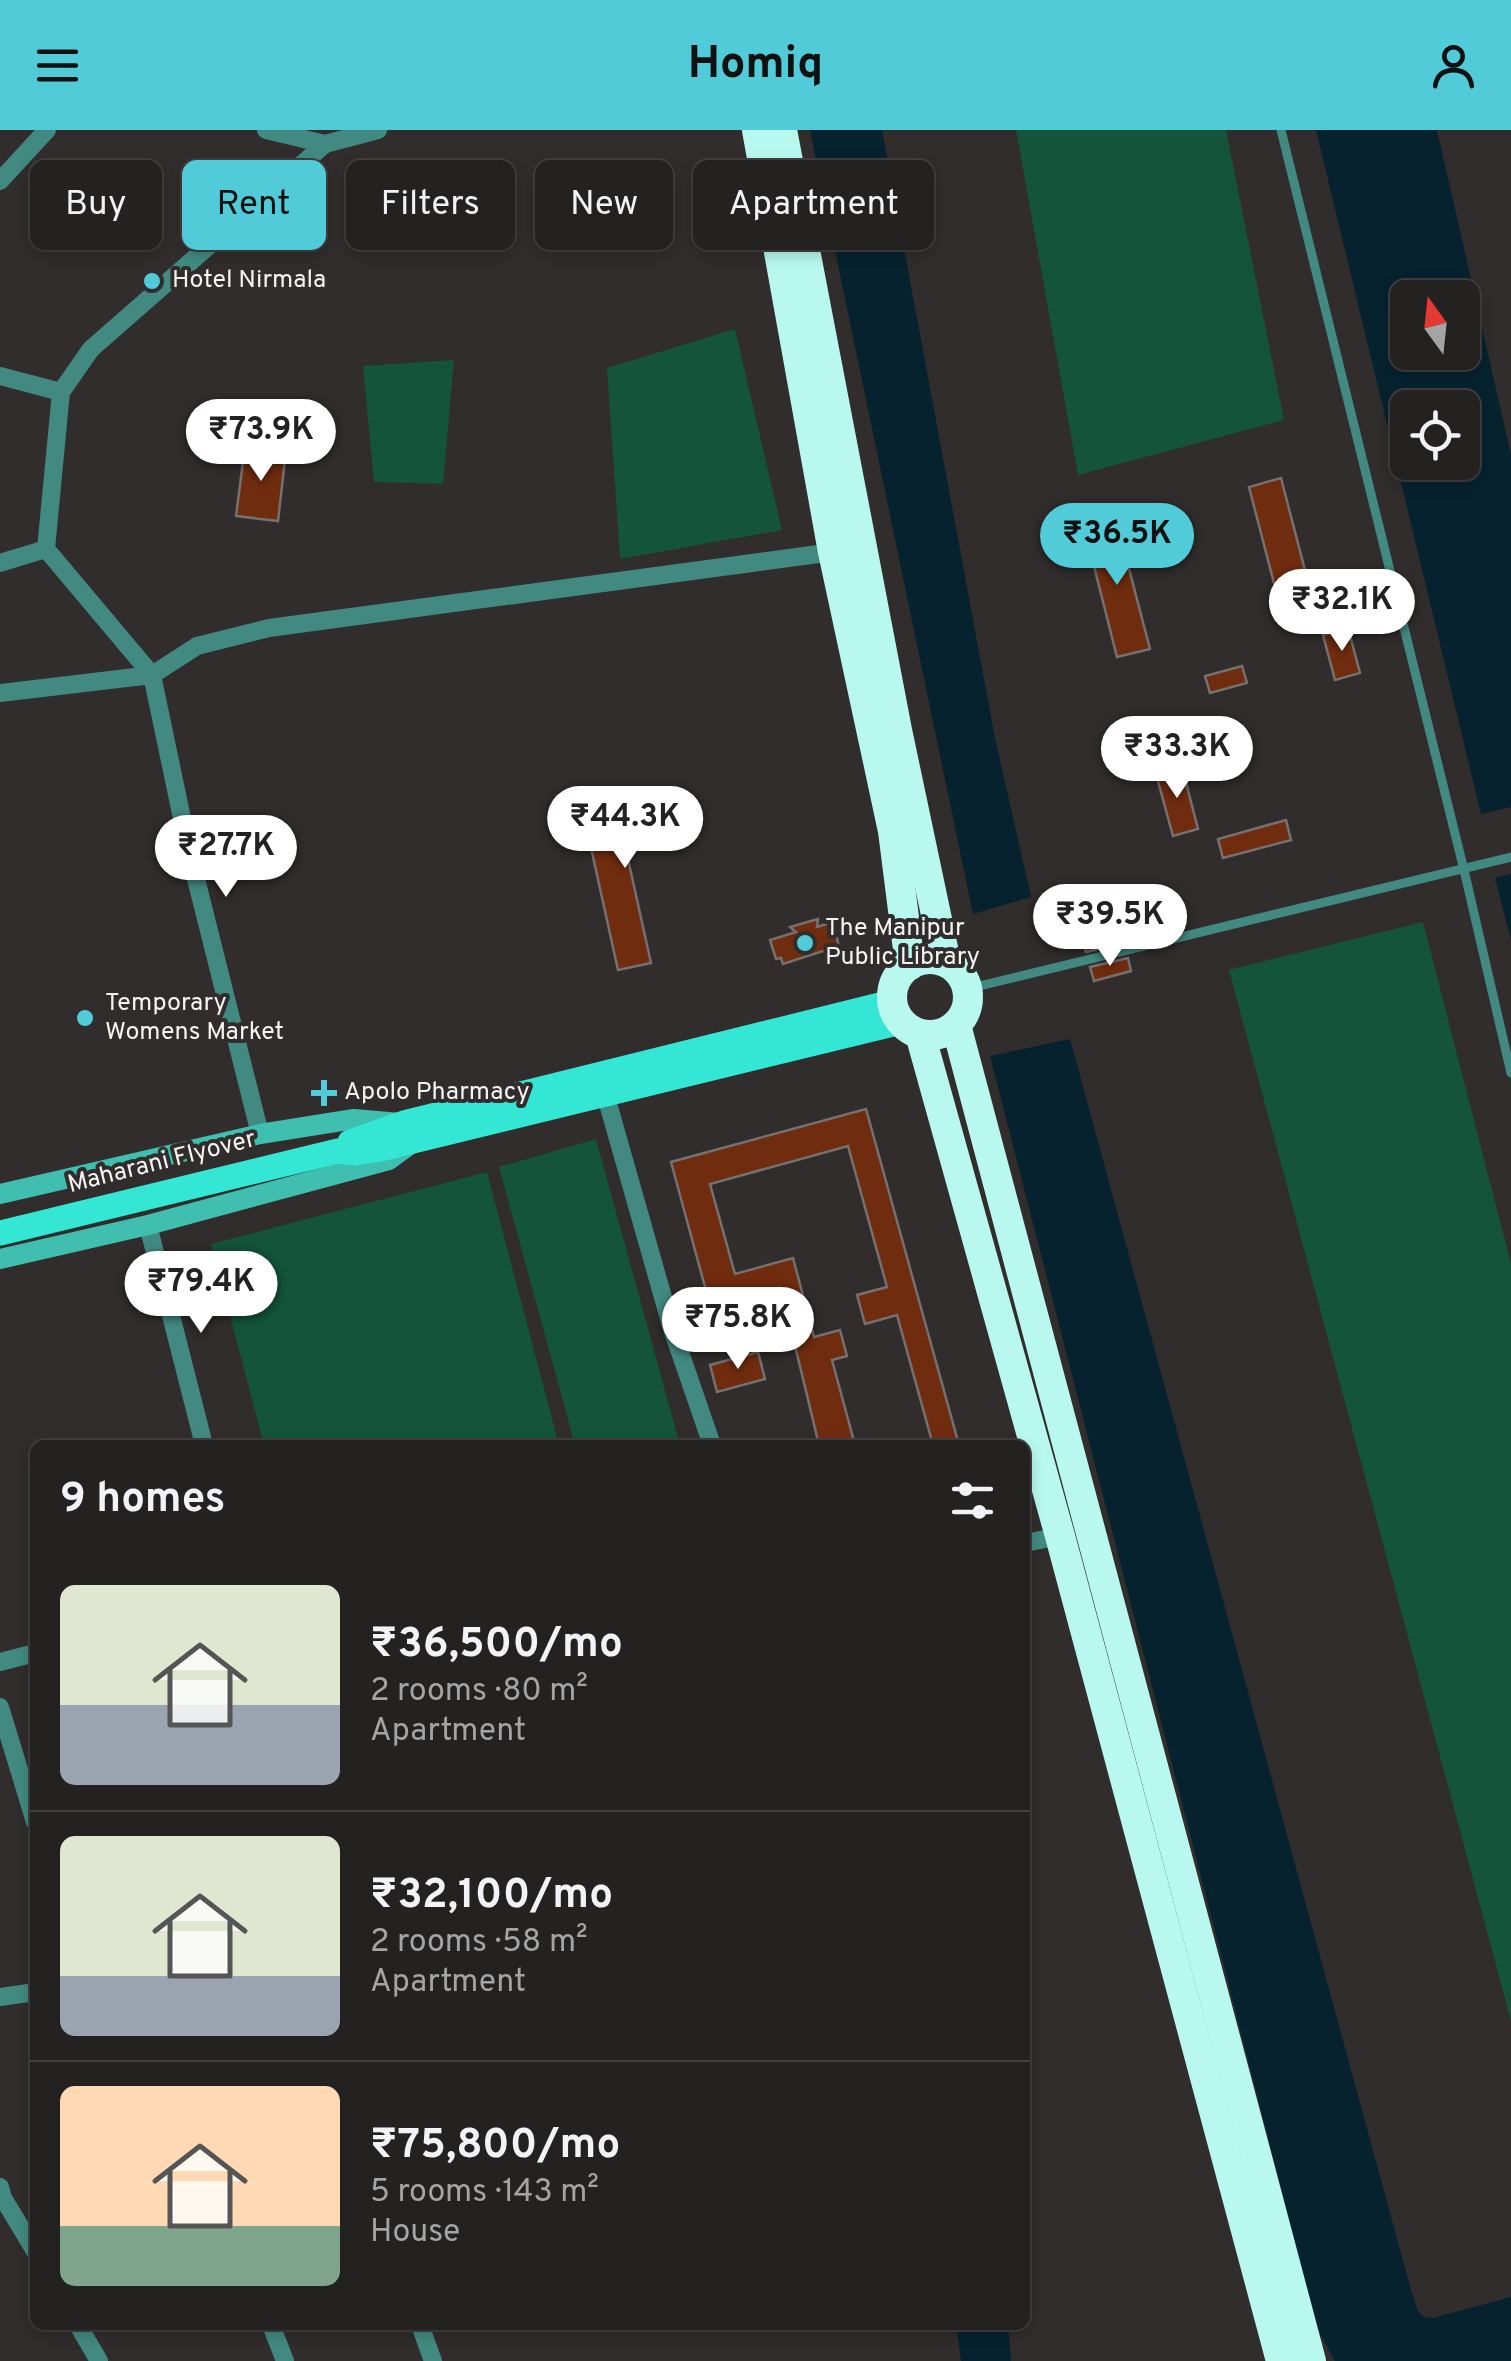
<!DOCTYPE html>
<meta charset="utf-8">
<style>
:root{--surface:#242221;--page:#2c2a2a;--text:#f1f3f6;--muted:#a3a4a5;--line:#413f3f;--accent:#52cbd8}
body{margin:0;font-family:Overpass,sans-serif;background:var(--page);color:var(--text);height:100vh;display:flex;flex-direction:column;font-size:38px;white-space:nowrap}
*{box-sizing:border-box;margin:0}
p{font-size:32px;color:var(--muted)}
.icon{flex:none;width:55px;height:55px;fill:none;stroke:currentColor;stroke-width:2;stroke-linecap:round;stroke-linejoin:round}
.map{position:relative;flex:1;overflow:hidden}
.sheet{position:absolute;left:30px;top:1310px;width:1000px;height:890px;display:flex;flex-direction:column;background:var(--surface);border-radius:15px;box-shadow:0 5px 15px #0003,0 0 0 2px var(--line)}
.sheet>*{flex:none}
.guide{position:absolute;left:30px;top:30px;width:1000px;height:90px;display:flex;gap:20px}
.needle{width:65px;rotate:345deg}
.buttons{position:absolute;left:1390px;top:150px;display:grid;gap:20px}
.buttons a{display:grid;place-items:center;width:90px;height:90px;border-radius:15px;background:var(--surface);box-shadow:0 5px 15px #0003,0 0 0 2px var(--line);font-size:50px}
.price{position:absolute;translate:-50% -85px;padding:0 22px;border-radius:35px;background:#fff;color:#222;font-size:32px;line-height:65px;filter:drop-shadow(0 2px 5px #0008)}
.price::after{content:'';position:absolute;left:50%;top:60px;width:30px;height:22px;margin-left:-15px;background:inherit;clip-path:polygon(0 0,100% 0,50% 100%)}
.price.selected{background:var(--accent);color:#111}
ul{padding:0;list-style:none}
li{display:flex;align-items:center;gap:30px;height:250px;padding:0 30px}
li+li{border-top:2px solid var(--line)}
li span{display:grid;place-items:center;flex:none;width:280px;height:200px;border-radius:15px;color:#555}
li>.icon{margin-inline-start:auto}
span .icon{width:120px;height:120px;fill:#fffc;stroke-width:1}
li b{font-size:42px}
h2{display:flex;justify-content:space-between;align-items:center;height:120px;padding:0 30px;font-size:42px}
.tag{padding:0 35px;border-radius:15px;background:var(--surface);box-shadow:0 5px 15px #0003,0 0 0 2px var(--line);font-size:35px;line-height:90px}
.tag.selected{background:var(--accent);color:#111}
header{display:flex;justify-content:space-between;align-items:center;height:130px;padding:0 30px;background:var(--accent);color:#111;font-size:45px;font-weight:700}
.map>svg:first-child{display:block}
.green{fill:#13543a}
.water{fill:#06222f;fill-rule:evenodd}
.building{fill:#702c0f;stroke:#757170;stroke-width:2.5}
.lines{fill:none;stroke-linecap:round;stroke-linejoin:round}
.lane{stroke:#428a81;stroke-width:9}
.street{stroke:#428a81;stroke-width:18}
.secondary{stroke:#40bfb0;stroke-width:20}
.primary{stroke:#34e7d4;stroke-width:25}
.highway{stroke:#b8f8ee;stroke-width:30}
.poi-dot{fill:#52cbd8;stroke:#302d2c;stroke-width:4}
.labels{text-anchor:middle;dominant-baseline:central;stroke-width:8;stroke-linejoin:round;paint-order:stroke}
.poi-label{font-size:25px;fill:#f6f4f3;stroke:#302d2c;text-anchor:start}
.street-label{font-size:25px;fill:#f6f4f3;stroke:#302d2c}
</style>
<header><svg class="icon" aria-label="menu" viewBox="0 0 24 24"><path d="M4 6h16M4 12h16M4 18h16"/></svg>Homiq<svg class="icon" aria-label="person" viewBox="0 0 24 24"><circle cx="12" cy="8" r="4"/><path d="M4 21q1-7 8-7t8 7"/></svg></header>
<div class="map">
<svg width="1511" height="2231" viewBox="0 0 1511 2231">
<rect width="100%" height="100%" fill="#302d2c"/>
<g class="green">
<path d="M1016,0h210l58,290 -206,55z"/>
<path d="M735,199l47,201 -162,29 -13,-191z"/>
<path d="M454,230l-11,124 -69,-2 -11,-116z"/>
<path d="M1423,792l88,342v757l-282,-1051z"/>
<path d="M596,1009l84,306h-105l-76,-278z"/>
<path d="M487,1042l72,273h-295l-53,-201z"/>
</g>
<g class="water">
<path d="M810,0h72l113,608 36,159 -58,17z"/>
<path d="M1316,0h121l74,325v352l-30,7zM1408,168h54v54h-54zM1408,278h54v54h-54z"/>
<path d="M1511,744v66l-16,-62z"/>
<path d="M1070,909l341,1251 7,21 6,6 9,1 78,-21v64h-176l-18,-33 -327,-1272z"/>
<path d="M956,2195h52l3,36h-50z"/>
</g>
<g class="building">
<path d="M245,316l41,5 -8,70 -42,-5z"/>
<path d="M1281,348l33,127 -32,9 -33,-127z"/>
<path d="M1116,389l34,130 -33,8 -33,-130z"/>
<path d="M1348,498l12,45 -25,7 -12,-45z"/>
<path d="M1242,536l5,17 -37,10 -5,-17z"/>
<path d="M1182,637l16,62 -25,7 -17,-62z"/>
<path d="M665,669l9,41 -48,10 25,113 -33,7 -34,-154 27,-6 -2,-5 15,-3 1,6z"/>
<path d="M1286,690l5,20 -68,18 -5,-19z"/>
<path d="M818,789l-1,8 15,-5 7,24 -56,18 -2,-6 -5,1 -6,-19 26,-8 -6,-5z"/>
<path d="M1120,800l4,13 -38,9 -3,-12z"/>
<path d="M1128,828l3,13 -37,10 -4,-14z"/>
<path d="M866,979l47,170 46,166h-26l-36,-130 -32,9 -8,-29 30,-8 -39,-141 -138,38 25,90 58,-16 21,79 26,-7 7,26 -15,4 23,85h-36l-29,-120 -24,6 -4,-16 -55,15 -8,-29 9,-3 -37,-136z"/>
<path d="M758,1222l7,27 -48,13 -7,-27z"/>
</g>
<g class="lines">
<g class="lane">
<path d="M1281,0l183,740 47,203"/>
<path d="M188,717l99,-17"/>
<path d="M967,859l544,-132"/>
</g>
<g class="street">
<path d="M266,0l59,14"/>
<path d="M0,51l47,-51"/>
<path d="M0,246l61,16"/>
<path d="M0,433l46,-14"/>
<path d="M0,563l152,-18 45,-29 72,-18 564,-76"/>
<path d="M605,963l67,236 40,116"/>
<path d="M260,1004l-72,-287 -36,-172 -106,-126 15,-157 30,-43 234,-205 53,-14"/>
<path d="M148,1095l56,220"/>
<path d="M1025,1413l35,-7"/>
<path d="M0,1532l35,-9"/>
<path d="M0,1577l35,115"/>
<path d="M0,1867l35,-5"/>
<path d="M0,2057l3,11 32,53"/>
<path d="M78,2195l21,36"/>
<path d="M271,2195l14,36"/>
<path d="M420,2195l13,36"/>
</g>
<g class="secondary">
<path d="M0,1064l260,-60 94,-15 46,4"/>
<path d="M0,1129l148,-34 241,-65 22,-16"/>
</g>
<g class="primary">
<path d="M350,1012l54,-19 488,-121"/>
<path d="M0,1103l338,-82 17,2 25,-4 521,-127"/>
</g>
<g class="highway">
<path d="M757,0l76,422 60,279 17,134"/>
<path d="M782,0l115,600 49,232"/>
<circle cx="930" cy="867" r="38"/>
<path d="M956,895l355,1336"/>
<path d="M920,904l140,502 221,825"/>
</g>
</g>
<g class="poi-dot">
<circle cx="152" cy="151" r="10"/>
<circle cx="805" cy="813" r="10"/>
<circle cx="85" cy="888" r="10"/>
<path d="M319 948h10v10h10v10h-10v10h-10v-10h-10v-10h10z"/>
</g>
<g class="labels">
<g class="poi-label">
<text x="172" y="151">Hotel Nirmala</text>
<text x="825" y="799">The Manipur<tspan x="825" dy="29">Public Library</tspan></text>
<text x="105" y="874">Temporary<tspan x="105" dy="29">Womens Market</tspan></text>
<text x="344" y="963">Apolo Pharmacy</text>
</g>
<g class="street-label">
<text transform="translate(162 1033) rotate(-14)">Maharani Flyover</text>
</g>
</g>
</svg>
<div class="buttons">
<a><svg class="needle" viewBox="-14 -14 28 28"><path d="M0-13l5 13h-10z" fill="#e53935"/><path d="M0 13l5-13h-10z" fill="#a3a4a5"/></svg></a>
<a><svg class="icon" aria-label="locate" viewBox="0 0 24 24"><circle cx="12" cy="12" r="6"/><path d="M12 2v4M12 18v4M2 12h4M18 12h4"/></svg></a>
</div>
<b class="price" style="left:261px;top:354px">₹73.9K</b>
<b class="price selected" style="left:1117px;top:458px">₹36.5K</b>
<b class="price" style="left:1342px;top:524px">₹32.1K</b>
<b class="price" style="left:1177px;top:671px">₹33.3K</b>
<b class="price" style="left:625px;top:741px">₹44.3K</b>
<b class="price" style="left:226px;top:770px">₹27.7K</b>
<b class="price" style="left:1110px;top:839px">₹39.5K</b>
<b class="price" style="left:201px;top:1206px">₹79.4K</b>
<b class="price" style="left:738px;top:1242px">₹75.8K</b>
<div class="guide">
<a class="tag">Buy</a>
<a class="tag selected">Rent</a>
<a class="tag">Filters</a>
<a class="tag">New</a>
<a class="tag">Apartment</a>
</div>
<section class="sheet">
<h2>9 homes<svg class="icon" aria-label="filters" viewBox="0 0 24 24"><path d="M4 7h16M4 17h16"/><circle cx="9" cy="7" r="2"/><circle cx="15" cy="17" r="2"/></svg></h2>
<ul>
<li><span style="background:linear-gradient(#dfe7d0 60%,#9aa5b1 0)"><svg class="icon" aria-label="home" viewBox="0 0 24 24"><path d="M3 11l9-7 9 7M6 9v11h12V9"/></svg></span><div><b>₹36,500/mo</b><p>2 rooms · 80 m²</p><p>Apartment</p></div></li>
<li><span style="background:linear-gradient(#dfe7d0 70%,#9aa5b1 0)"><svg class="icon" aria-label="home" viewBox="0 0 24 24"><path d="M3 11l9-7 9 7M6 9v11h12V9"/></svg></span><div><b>₹32,100/mo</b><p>2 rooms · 58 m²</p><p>Apartment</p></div></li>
<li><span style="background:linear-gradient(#ffd9b3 70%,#7fa58c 0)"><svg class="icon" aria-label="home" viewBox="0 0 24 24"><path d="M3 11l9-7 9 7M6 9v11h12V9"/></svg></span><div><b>₹75,800/mo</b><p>5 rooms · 143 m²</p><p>House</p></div></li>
</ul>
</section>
</div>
